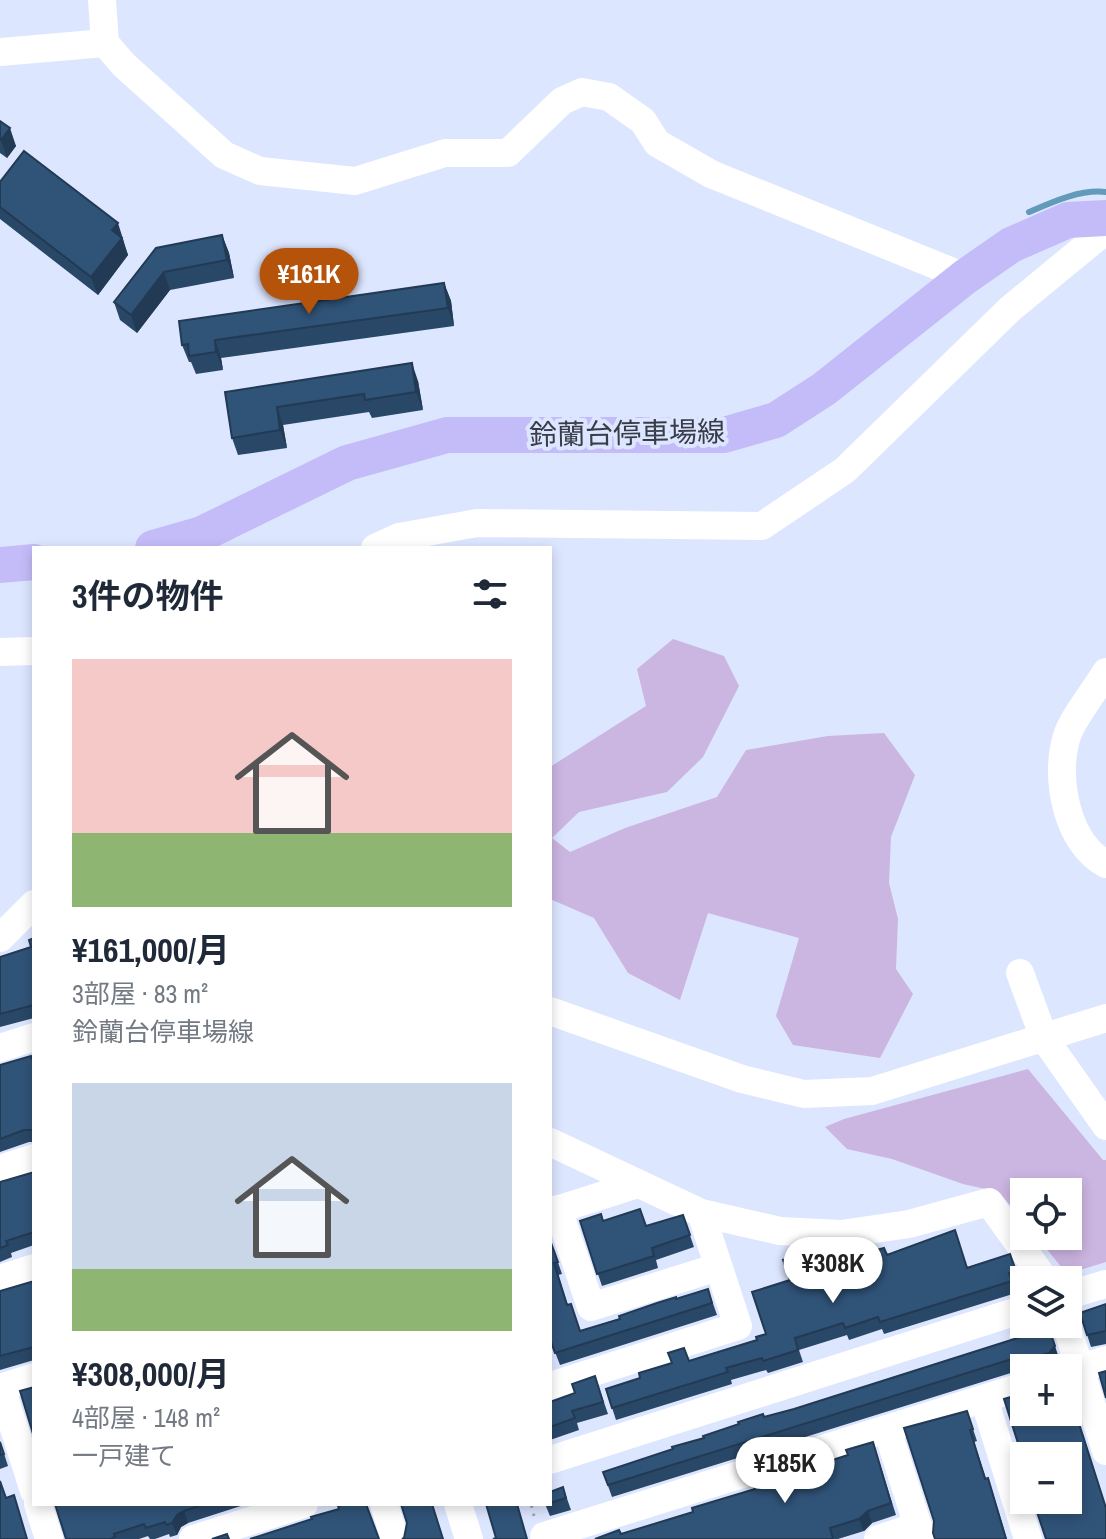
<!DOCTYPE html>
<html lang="ja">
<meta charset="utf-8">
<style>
:root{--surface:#fff;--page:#f2f2f3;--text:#1f2937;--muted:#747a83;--accent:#b45309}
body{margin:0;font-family:"Archivo Narrow","Noto Sans JP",sans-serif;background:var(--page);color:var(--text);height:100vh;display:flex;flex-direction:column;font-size:30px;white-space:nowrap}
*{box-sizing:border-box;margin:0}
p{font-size:26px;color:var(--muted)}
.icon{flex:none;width:44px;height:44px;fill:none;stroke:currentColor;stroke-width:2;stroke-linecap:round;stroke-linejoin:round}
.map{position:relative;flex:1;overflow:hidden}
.drawer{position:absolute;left:32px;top:546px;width:520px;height:960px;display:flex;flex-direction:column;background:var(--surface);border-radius:0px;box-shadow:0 4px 12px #0003}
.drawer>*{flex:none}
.controls{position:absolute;left:1010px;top:1178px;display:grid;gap:16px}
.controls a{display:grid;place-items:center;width:72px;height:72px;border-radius:0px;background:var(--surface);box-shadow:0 4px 12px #0003;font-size:40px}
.price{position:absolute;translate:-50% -68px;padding:0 18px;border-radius:28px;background:#fff;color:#222;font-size:26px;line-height:52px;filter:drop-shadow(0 2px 4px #0008)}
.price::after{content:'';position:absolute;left:50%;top:48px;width:24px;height:18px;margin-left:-12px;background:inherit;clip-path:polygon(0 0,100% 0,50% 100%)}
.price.on{background:var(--accent);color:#fff}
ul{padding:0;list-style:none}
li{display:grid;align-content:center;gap:16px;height:424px;padding:0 40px}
li span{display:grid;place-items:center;height:248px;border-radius:0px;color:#555}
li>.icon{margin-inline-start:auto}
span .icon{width:144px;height:144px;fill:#fffc;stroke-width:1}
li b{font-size:34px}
h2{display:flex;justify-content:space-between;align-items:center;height:96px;padding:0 40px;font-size:34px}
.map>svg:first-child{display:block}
.green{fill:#cbb5e1}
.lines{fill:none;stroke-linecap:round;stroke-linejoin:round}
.stream{stroke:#629bb9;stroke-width:6}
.path{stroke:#9ea5b9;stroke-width:3;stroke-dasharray:4 6;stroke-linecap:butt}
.minor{stroke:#fff;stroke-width:28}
.major{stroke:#c4bcf8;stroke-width:36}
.wall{fill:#294767}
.shaded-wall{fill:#223a54}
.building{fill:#305378;stroke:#223a54;stroke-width:2}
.labels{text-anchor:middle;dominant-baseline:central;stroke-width:8;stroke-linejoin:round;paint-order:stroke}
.street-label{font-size:28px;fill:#383c48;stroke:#dde6ff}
</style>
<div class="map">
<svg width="1106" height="1539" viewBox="0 0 1106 1539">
<rect width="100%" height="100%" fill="#dde6ff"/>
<g class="green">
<path d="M673,639l51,17 15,30 -36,71 -36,35 -88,20 -27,26 18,14 55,-24 92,-31 29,-47 82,-14 56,-3 31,42 -24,62 -2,46 9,36 -2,50 17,25 -33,64 -87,-13 -17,-29 23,-78 -91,-25 -28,87 -52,-27 -34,-55 -44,-19v-132l96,-61 -9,-37z"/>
<path d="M1028,1069l75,91h3v102l-39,12 -31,-38h32v-44h-44v30l-25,-30 -36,-8 -71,-25 -45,-10 -22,-22 19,-8z"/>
</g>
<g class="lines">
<path class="stream" d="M1029,212c23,-10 51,-23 77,-20"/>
<path class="path" d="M531,1504l3,12"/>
<g class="minor">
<path d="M102,0l3,43 19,22 100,90 36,16 95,10 90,-28h63l54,-52 20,-9 27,5 34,24 14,22 54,31 254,103"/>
<path d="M0,52l105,-9"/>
<path d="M375,548l24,-11 78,-14 285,3 83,-56 165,-161 96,-79"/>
<path d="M0,652l34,-1"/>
<path d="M1106,672c-10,17 -34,47 -39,64 -13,40 -1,107 39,128"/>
<path d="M0,938l34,-34"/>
<path d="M1020,973l24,65 62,88"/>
<path d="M550,1011l192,68 62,15 68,-3 234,-73"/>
<path d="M0,1048l34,-11"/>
<path d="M550,1142l151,71 79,18 61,3 68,-10 80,-22 56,78"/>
<path d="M0,1169l34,-11"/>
<path d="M558,1209l33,98 127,-40"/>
<path d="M550,1212l88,-28"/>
<path d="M0,1279l34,-11"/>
<path d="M1068,1295l38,-11"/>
<path d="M1066,1324l40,127"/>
<path d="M1068,1372l38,-12"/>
<path d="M550,1386l188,-60 -37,-113"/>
<path d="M1,1387l33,104"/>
<path d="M0,1388l34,-11"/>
<path d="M984,1399l44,140"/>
<path d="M887,1429l35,110"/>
<path d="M550,1460l474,-151"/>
<path d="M38,1504l11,35"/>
<path d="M384,1504l11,35"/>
<path d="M458,1504l11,35"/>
<path d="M193,1539l111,-35"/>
<path d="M545,1539l-1,-3 480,-150"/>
<path d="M878,1539l40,-13"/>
</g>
<g class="major">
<path d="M153,548l49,-14 145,-71 100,-28h277l52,-15 48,-31 141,-112 46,-32 57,-25 38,-2"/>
<path d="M0,565l34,-3"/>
</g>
</g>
<g class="wall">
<path d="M0,121l16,25 -9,12 -7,-5z"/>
<path d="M0,182l124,59 -1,1 5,13 -30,40 -98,-76z"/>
<path d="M222,235l7,18 5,25 -64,12 -33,43 -17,-13 -6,-18z"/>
<path d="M444,283l7,18 3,25 -233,32 2,12 -27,4 -5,-12h-2l-7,-17z"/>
<path d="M418,381l5,29 -51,8 -3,-6 -86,13 4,23 -49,7 -6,-17 -7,-46z"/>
<path d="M34,938v80l-34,9v-70l31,-10z"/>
<path d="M32,1059h2v83h-5l-29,10v-87z"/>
<path d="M34,1172v73l-23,8 1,4 -12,5v-80z"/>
<path d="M683,1215l11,32 -38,13 2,8 -56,18 -22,-65h23l43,5z"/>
<path d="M550,1239l12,35 -4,1 10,30 13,26 127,-42 9,26 -157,50 -10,-26z"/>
<path d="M1010,1254l11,29 -8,2 3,8 -132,41 -2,-5 -33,11 -2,-5 -48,15 4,12 -35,11 -2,-3 -35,10 1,4 -116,36 -10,-31 34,-11 32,-15 17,-2 68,-21 9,-6 24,-54 28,-15 69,-10 81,12z"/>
<path d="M34,1281v79l-34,10v-79z"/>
<path d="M1106,1304v40l-15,3 -11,-34z"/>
<path d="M1027,1335l32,23 -6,7 -10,3h-19v1l-412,128 -9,-25 70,-23 91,-32 30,-8z"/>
<path d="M595,1376l13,38 -31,9 2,7 -29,10v-38l25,-9z"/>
<path d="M967,1411l10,30 -3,1 12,36 6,12 15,49h-72z"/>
<path d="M0,1441l8,25 -8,3z"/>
<path d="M873,1442l23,73 -24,8 -8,8 -26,8h-243l26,-5 72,-22 155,-57z"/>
<path d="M563,1487l8,23 -21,6 -5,-12h5v-12z"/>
<path d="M55,1504h192l-59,19 -7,4 -4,8 -7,2 -1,-3 -14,5h-5l-2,-3 -9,3h-73z"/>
</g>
<g class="shaded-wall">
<path d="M10,128l6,18 -9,12 -6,-18z"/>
<path d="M118,223l10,32 -30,40 -7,-18 21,-47z"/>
<path d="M222,235l7,18 5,25 -7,-18z"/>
<path d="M164,272l6,18 -33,43 -6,-18z"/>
<path d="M444,283l7,18 3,25 -6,-18z"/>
<path d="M215,340l6,18 2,12 -7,-18z"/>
<path d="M412,363l6,18 5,29 -7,-18z"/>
<path d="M277,407l6,18 4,23 -7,-18z"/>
<path d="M1048,1325l11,33 -6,7 -4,-12z"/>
<path d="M184,1511l4,12 -7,4 -4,8 -5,-12 5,-8z"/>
<path d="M868,1511l4,12 -8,8 -5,-12z"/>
</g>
<g class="building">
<path d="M0,121l10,7 -9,12h-1z"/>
<path d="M24,151l94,72 -6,7 10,8 -31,39 -91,-70v-25z"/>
<path d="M222,235l5,25 -63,12 -33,43 -17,-13 42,-54z"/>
<path d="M444,283l4,25 -233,32 1,12 -27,4 -1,-12 -6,1 -3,-24z"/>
<path d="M412,363l4,29 -51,8 -1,-6 -87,13 3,23 -48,8 -7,-46z"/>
<path d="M34,938v67l-34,9v-57l31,-10 -2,-7z"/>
<path d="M31,1056l1,3h2v71h-10l-24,9v-74z"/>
<path d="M34,1172v60l-28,9 2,4 -8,3v-66z"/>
<path d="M640,1209l6,17 37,-11 7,20 -38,13 2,8 -57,18 -17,-53 21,-7 2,7z"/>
<path d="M955,1230l12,38 43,-14 6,17 -7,2 3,8 -132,41 -2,-5 -33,11 -2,-5 -48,15 3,12 -35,11 -1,-3 -36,10 2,4 -116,36 -6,-19 34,-11 -1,-5 33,-10 -4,-10 16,-5 5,13 68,-21 -1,-3 10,-3 -14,-42 38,-12 -7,-20 30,-10 5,16 66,-18 3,7z"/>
<path d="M550,1240l8,22 -4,1 13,42 4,-1 9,27 40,-12 -1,-3 38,-13 19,-6v2l32,-10 4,14 -157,50 -5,-14z"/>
<path d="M34,1281v66l-34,9v-65z"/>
<path d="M1106,1304v27l-19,4 -7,-22z"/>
<path d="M1048,1325l7,21 -6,7 -15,4v-2l-19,3 -407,127 -5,-13 70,-23 -1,-2 32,-9 -1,-2 36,-12 -1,-2 25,-8 1,3 30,-8 233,-74 -1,-3z"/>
<path d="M1106,1371v27l-7,-25z"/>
<path d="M595,1376l8,26 -31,9 3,7 -25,9v-25l25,-9 -3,-9z"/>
<path d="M34,1387v50l-14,-46z"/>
<path d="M1068,1389l38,119v31h-60l-13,-39h35v-44h-44v6l-20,-63 20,-6v19h44z"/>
<path d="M967,1411l6,18 -3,1 15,49 3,-1 18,61h-71l-2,-6 1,-12 -30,-93z"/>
<path d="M0,1442l4,12 -4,1z"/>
<path d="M873,1442l18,61 -23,8 -9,8 -29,9 3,11h-238l24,-9 2,4 72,-22 -1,-4 63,-19 -1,-4 94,-30 -2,-5z"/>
<path d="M0,1481l6,17 8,-3 13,44h-27z"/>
<path d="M563,1487l3,11 -16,5v-11z"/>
<path d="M55,1504h150l-21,7 -7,4 -5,8 -6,2 -1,-3 -19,6 -2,-4 -30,10 1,3 -5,2h-44z"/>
<path d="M346,1504h20l13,35h-129l62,-20 -1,-2 28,-8 -1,-3z"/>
<path d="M401,1504h31l11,35h-41l2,-1 3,-15z"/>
<path d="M486,1504h31l10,35h-34l3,-1z"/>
<path d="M227,1534l2,5h-17z"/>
</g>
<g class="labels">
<g class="street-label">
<text transform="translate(627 433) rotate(-1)">鈴蘭台停車場線</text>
</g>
</g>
</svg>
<div class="controls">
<a><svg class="icon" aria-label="locate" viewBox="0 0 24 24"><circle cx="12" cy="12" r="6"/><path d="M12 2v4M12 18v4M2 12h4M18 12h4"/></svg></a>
<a><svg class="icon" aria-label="layers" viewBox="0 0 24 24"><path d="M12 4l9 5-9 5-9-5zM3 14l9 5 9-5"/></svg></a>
<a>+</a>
<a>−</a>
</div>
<b class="price on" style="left:309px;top:316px">¥161K</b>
<b class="price" style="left:833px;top:1305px">¥308K</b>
<b class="price" style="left:785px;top:1505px">¥185K</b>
<section class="drawer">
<h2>3件の物件<svg class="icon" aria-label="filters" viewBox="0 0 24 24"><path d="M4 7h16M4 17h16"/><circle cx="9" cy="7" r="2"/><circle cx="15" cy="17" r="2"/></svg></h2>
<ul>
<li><span style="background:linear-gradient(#f6c9c9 70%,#8fb573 0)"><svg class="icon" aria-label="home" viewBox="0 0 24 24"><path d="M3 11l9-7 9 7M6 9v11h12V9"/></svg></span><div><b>¥161,000/月</b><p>3部屋 · 83 m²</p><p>鈴蘭台停車場線</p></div></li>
<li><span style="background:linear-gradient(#c9d6e8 75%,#8fb573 0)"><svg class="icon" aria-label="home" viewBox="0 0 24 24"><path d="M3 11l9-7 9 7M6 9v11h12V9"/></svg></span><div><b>¥308,000/月</b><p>4部屋 · 148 m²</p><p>一戸建て</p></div></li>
</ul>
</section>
</div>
